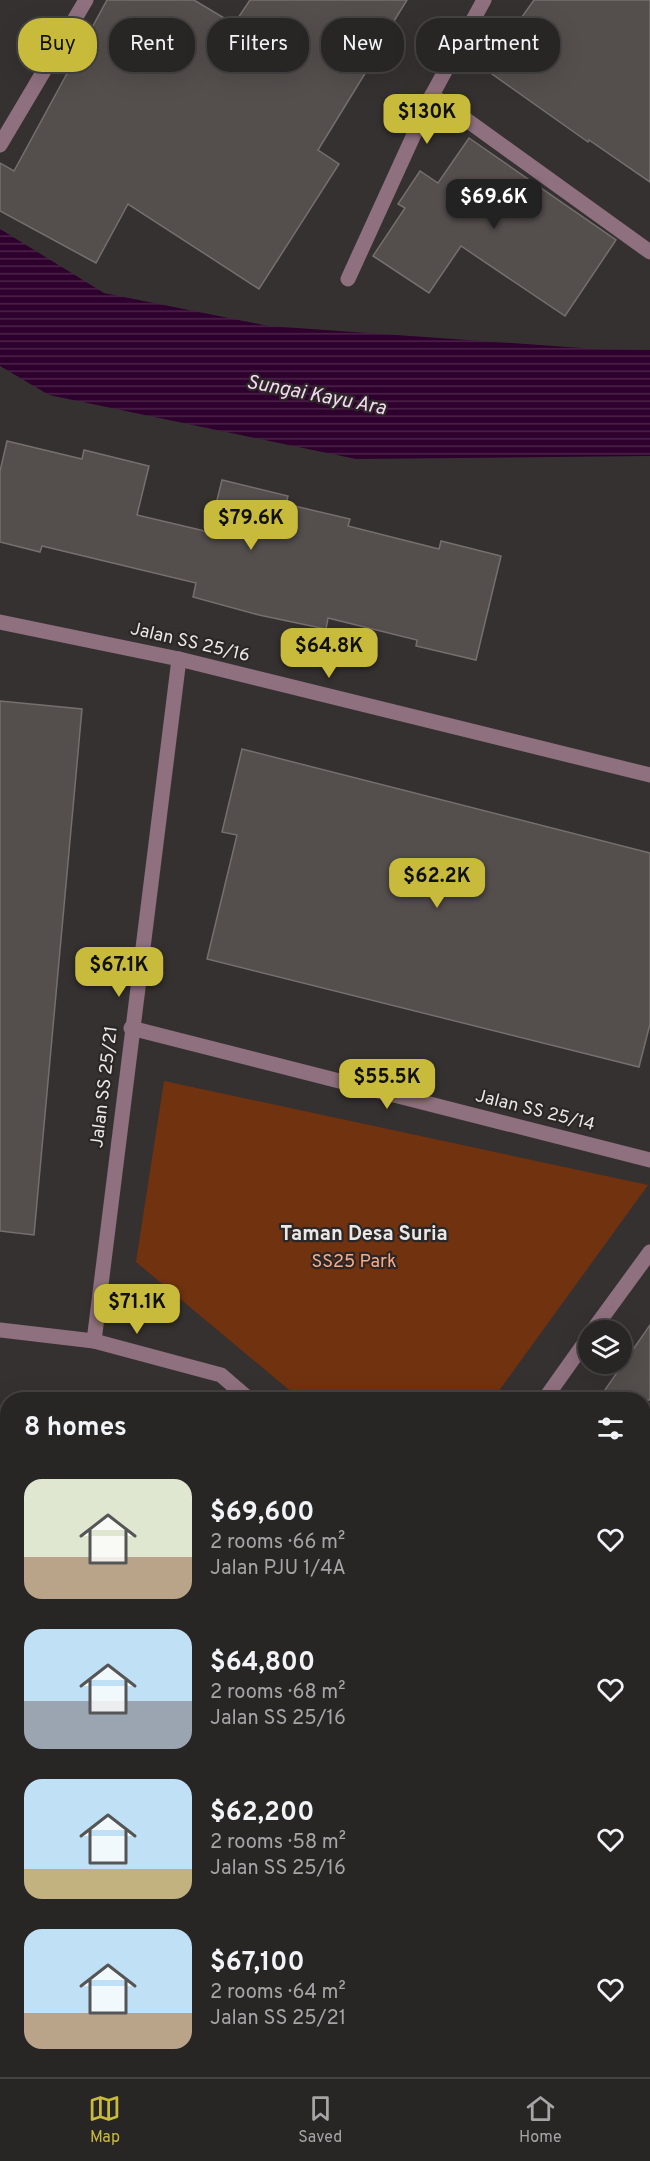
<!DOCTYPE html>
<meta charset="utf-8">
<style>
:root{--surface:#282525;--page:#343132;--text:#f1f3f6;--muted:#a5a5a7;--line:#444242;--accent:#c8bb3b}
body{margin:0;font-family:Overpass,sans-serif;background:var(--page);color:var(--text);height:100vh;display:flex;flex-direction:column;font-size:22px;white-space:nowrap}
*{box-sizing:border-box;margin:0}
p{font-size:20px;color:var(--muted)}
.icon{flex:none;width:33px;height:33px;fill:none;stroke:currentColor;stroke-width:2;stroke-linecap:round;stroke-linejoin:round}
.map{position:relative;flex:1;overflow:hidden}
.sheet{position:absolute;left:0px;top:1392px;width:651px;height:686px;display:flex;flex-direction:column;background:var(--surface);border-radius:24px 24px 0 0;box-shadow:0 6px 24px #0002,0 0 0 2px var(--line)}
.sheet>*{flex:none}
.guide{position:absolute;left:18px;top:18px;width:615px;height:54px;display:flex;gap:12px}
.fabs{position:absolute;left:578px;top:1320px;display:grid;gap:12px}
.fabs a{display:grid;place-items:center;width:54px;height:54px;border-radius:50%;background:var(--surface);box-shadow:0 6px 24px #0002,0 0 0 2px var(--line);font-size:30px}
.price{position:absolute;translate:-50% -51px;padding:0 14px;border-radius:12px;background:var(--accent);color:#111;font-size:20px;line-height:39px;filter:drop-shadow(0 2px 3px #0008)}
.price::after{content:'';position:absolute;left:50%;top:36px;width:18px;height:14px;margin-left:-9px;background:inherit;clip-path:polygon(0 0,100% 0,50% 100%)}
.price.on{background:#222;color:#fff}
ul{padding:0;list-style:none}
li{display:flex;align-items:center;gap:18px;height:150px;padding:0 24px}
li span{display:grid;place-items:center;flex:none;width:168px;height:120px;border-radius:18px;color:#555}
li>.icon{margin-inline-start:auto}
span .icon{width:72px;height:72px;fill:#fffc;stroke-width:1}
li b{font-size:26px}
h2{display:flex;justify-content:space-between;align-items:center;height:72px;padding:0 24px;font-size:26px}
.chip{padding:0 21px;border-radius:24px;background:var(--surface);box-shadow:0 6px 24px #0002,0 0 0 2px var(--line);font-size:21px;line-height:54px}
.chip.on{background:var(--accent);color:#111}
.tabs{display:flex;justify-content:space-around;align-items:center;height:84px;border-top:2px solid var(--line);background:var(--surface);font-size:16px;color:var(--muted)}
.tabs a{display:grid;justify-items:center;gap:3px}
.tabs .on{color:var(--accent)}
.map>svg:first-child{display:block}
.green{fill:#71320f}
.water{fill:url(#water-rules)}
.lines{fill:none;stroke-linecap:round;stroke-linejoin:round}
.stream{stroke:#2e002d;stroke-width:12}
.building{fill:#544e4d;stroke:#756f6e;stroke-width:1.5}
.minor{stroke:#8f707f;stroke-width:15}
.highway{stroke:#fecfe5;stroke-width:18}
.tram{stroke:#b2aeae;stroke-width:1.5}
.labels{text-anchor:middle;dominant-baseline:central;stroke-width:4.5;stroke-linejoin:round;paint-order:stroke}
.street-label{font-size:18px;fill:#eae7e7;stroke:#2c2727}
.park-label{font-size:18px;fill:#f8ab86;stroke:#2c2727}
.water-label{font-size:20px;font-style:italic;fill:#f7d7f4;stroke:#2c2727}
.neighbourhood-label{font-size:20px;font-weight:bold;fill:#eae7e7;stroke:#2c2727}
</style>
<div class="map">
<svg width="650" height="2077" viewBox="0 0 650 2077">
<defs>
<pattern id="water-rules" width="6" height="5" patternUnits="userSpaceOnUse" patternTransform="scale(1.5)"><rect width="6" height="5" fill="#2e002d"/><path d="M0 2.5h6" fill="none" stroke="#4c254b"/></pattern>
</defs>
<rect width="100%" height="100%" fill="#363131"/>
<path class="green" d="M164,1081l484,104 -155,214h-193l-164,-137z"/>
<path class="water" d="M0,229l104,64 165,33 327,23 54,1v106l-294,3 -307,-64 -49,-29z"/>
<g class="lines">
<path class="stream" d="M0,1659l8,1"/>
</g>
<g class="building">
<path d="M107,0h87l40,24 16,-24h157l-13,21 2,2 -78,127 21,14 -80,125 -131,-85 -32,59 -96,-52v-48l14,8z"/>
<path d="M534,0h116v182l-61,-42 -1,2 -103,-73z"/>
<path d="M469,138l147,102 -51,76 -104,-70 -32,47 -56,-37 32,-48 -7,-4 22,-33 18,12z"/>
<path d="M7,441l75,18 2,-9 65,16 -12,49 72,17 13,-52 66,16 -2,8 64,15 -2,7 91,23 2,-8 60,15 -25,104 -60,-14 1,-6 -89,-22 -2,11 -67,-14 -66,-18 3,-14 -154,-37 -2,6 -40,-10v-71z"/>
<path d="M0,701l82,8 -48,526 -34,-4z"/>
<path d="M242,749l408,104v171l-11,43 -432,-108 30,-124 -15,-3z"/>
<path d="M650,1325v75h-52z"/>
</g>
<g class="lines">
<g class="minor">
<path d="M432,95l218,157"/>
<path d="M0,145l86,-145"/>
<path d="M348,279l84,-184 52,-95"/>
<path d="M0,622l179,37 471,116"/>
<path d="M131,1028l519,132"/>
<path d="M0,1330l94,11 127,34 29,25"/>
<path d="M593,1330l57,-78"/>
<path d="M94,1341l85,-682"/>
<path d="M544,1400l44,-62"/>
<path d="M0,1709l8,2"/>
<path d="M0,1741l8,-18"/>
<path d="M644,1750l6,6"/>
<path d="M0,1971l8,6"/>
<path d="M114,2070l8,7"/>
<path d="M381,2070l8,7"/>
<path d="M434,2070l8,7"/>
</g>
<g class="highway">
<path d="M0,1459l8,3"/>
<path d="M0,1560l8,2"/>
<path d="M644,1905l6,6"/>
<path d="M644,2039l6,6"/>
</g>
<g class="tram">
<path d="M0,1587l8,3"/>
<path d="M0,1615l8,3"/>
<path d="M546,2070l7,7"/>
<path d="M576,2070l7,7"/>
</g>
</g>
<g class="labels">
<g class="street-label">
<text transform="translate(190 643) rotate(13)">Jalan SS 25/16</text>
<text transform="translate(105 1087) rotate(-83)">Jalan SS 25/21</text>
<text transform="translate(535 1111) rotate(14)">Jalan SS 25/14</text>
</g>
<g class="park-label">
<text x="354" y="1262">SS25 Park</text>
</g>
<g class="water-label">
<text transform="translate(316 396) rotate(11)">Sungai Kayu Ara</text>
</g>
<g class="neighbourhood-label">
<text x="364" y="1235">Taman Desa Suria</text>
</g>
</g>
</svg>
<div class="fabs">
<a><svg class="icon" aria-label="layers" viewBox="0 0 24 24"><path d="M12 4l9 5-9 5-9-5zM3 14l9 5 9-5"/></svg></a>
</div>
<b class="price" style="left:427px;top:145px">$130K</b>
<b class="price on" style="left:494px;top:230px">$69.6K</b>
<b class="price" style="left:251px;top:551px">$79.6K</b>
<b class="price" style="left:329px;top:679px">$64.8K</b>
<b class="price" style="left:437px;top:909px">$62.2K</b>
<b class="price" style="left:119px;top:998px">$67.1K</b>
<b class="price" style="left:387px;top:1110px">$55.5K</b>
<b class="price" style="left:137px;top:1335px">$71.1K</b>
<div class="guide">
<a class="chip on">Buy</a>
<a class="chip">Rent</a>
<a class="chip">Filters</a>
<a class="chip">New</a>
<a class="chip">Apartment</a>
</div>
<section class="sheet">
<h2>8 homes<svg class="icon" aria-label="filters" viewBox="0 0 24 24"><path d="M4 7h16M4 17h16"/><circle cx="9" cy="7" r="2"/><circle cx="15" cy="17" r="2"/></svg></h2>
<ul>
<li><span style="background:linear-gradient(#dfe7d0 65%,#b9a48a 0)"><svg class="icon" aria-label="home" viewBox="0 0 24 24"><path d="M3 11l9-7 9 7M6 9v11h12V9"/></svg></span><div><b>$69,600</b><p>2 rooms · 66 m²</p><p>Jalan PJU 1/4A</p></div><svg class="icon" aria-label="heart" viewBox="0 0 24 24"><path d="M12 20l-8-8c-3-5 5-10 8-4 3-6 11-1 8 4z"/></svg></li>
<li><span style="background:linear-gradient(#bfe0f5 60%,#9aa5b1 0)"><svg class="icon" aria-label="home" viewBox="0 0 24 24"><path d="M3 11l9-7 9 7M6 9v11h12V9"/></svg></span><div><b>$64,800</b><p>2 rooms · 68 m²</p><p>Jalan SS 25/16</p></div><svg class="icon" aria-label="heart" viewBox="0 0 24 24"><path d="M12 20l-8-8c-3-5 5-10 8-4 3-6 11-1 8 4z"/></svg></li>
<li><span style="background:linear-gradient(#bfe0f5 75%,#c2b280 0)"><svg class="icon" aria-label="home" viewBox="0 0 24 24"><path d="M3 11l9-7 9 7M6 9v11h12V9"/></svg></span><div><b>$62,200</b><p>2 rooms · 58 m²</p><p>Jalan SS 25/16</p></div><svg class="icon" aria-label="heart" viewBox="0 0 24 24"><path d="M12 20l-8-8c-3-5 5-10 8-4 3-6 11-1 8 4z"/></svg></li>
<li><span style="background:linear-gradient(#bfe0f5 70%,#b9a48a 0)"><svg class="icon" aria-label="home" viewBox="0 0 24 24"><path d="M3 11l9-7 9 7M6 9v11h12V9"/></svg></span><div><b>$67,100</b><p>2 rooms · 64 m²</p><p>Jalan SS 25/21</p></div><svg class="icon" aria-label="heart" viewBox="0 0 24 24"><path d="M12 20l-8-8c-3-5 5-10 8-4 3-6 11-1 8 4z"/></svg></li>
</ul>
</section>
</div>
<nav class="tabs">
<a class="on"><svg class="icon" aria-label="map" viewBox="0 0 24 24"><path d="M3 6l6-2 6 2 6-2v14l-6 2-6-2-6 2zM9 4v14M15 6v14"/></svg>Map</a>
<a><svg class="icon" aria-label="saved" viewBox="0 0 24 24"><path d="M7 4h10v16l-5-4-5 4z"/></svg>Saved</a>
<a><svg class="icon" aria-label="home" viewBox="0 0 24 24"><path d="M3 11l9-7 9 7M6 9v11h12V9"/></svg>Home</a>
</nav>
